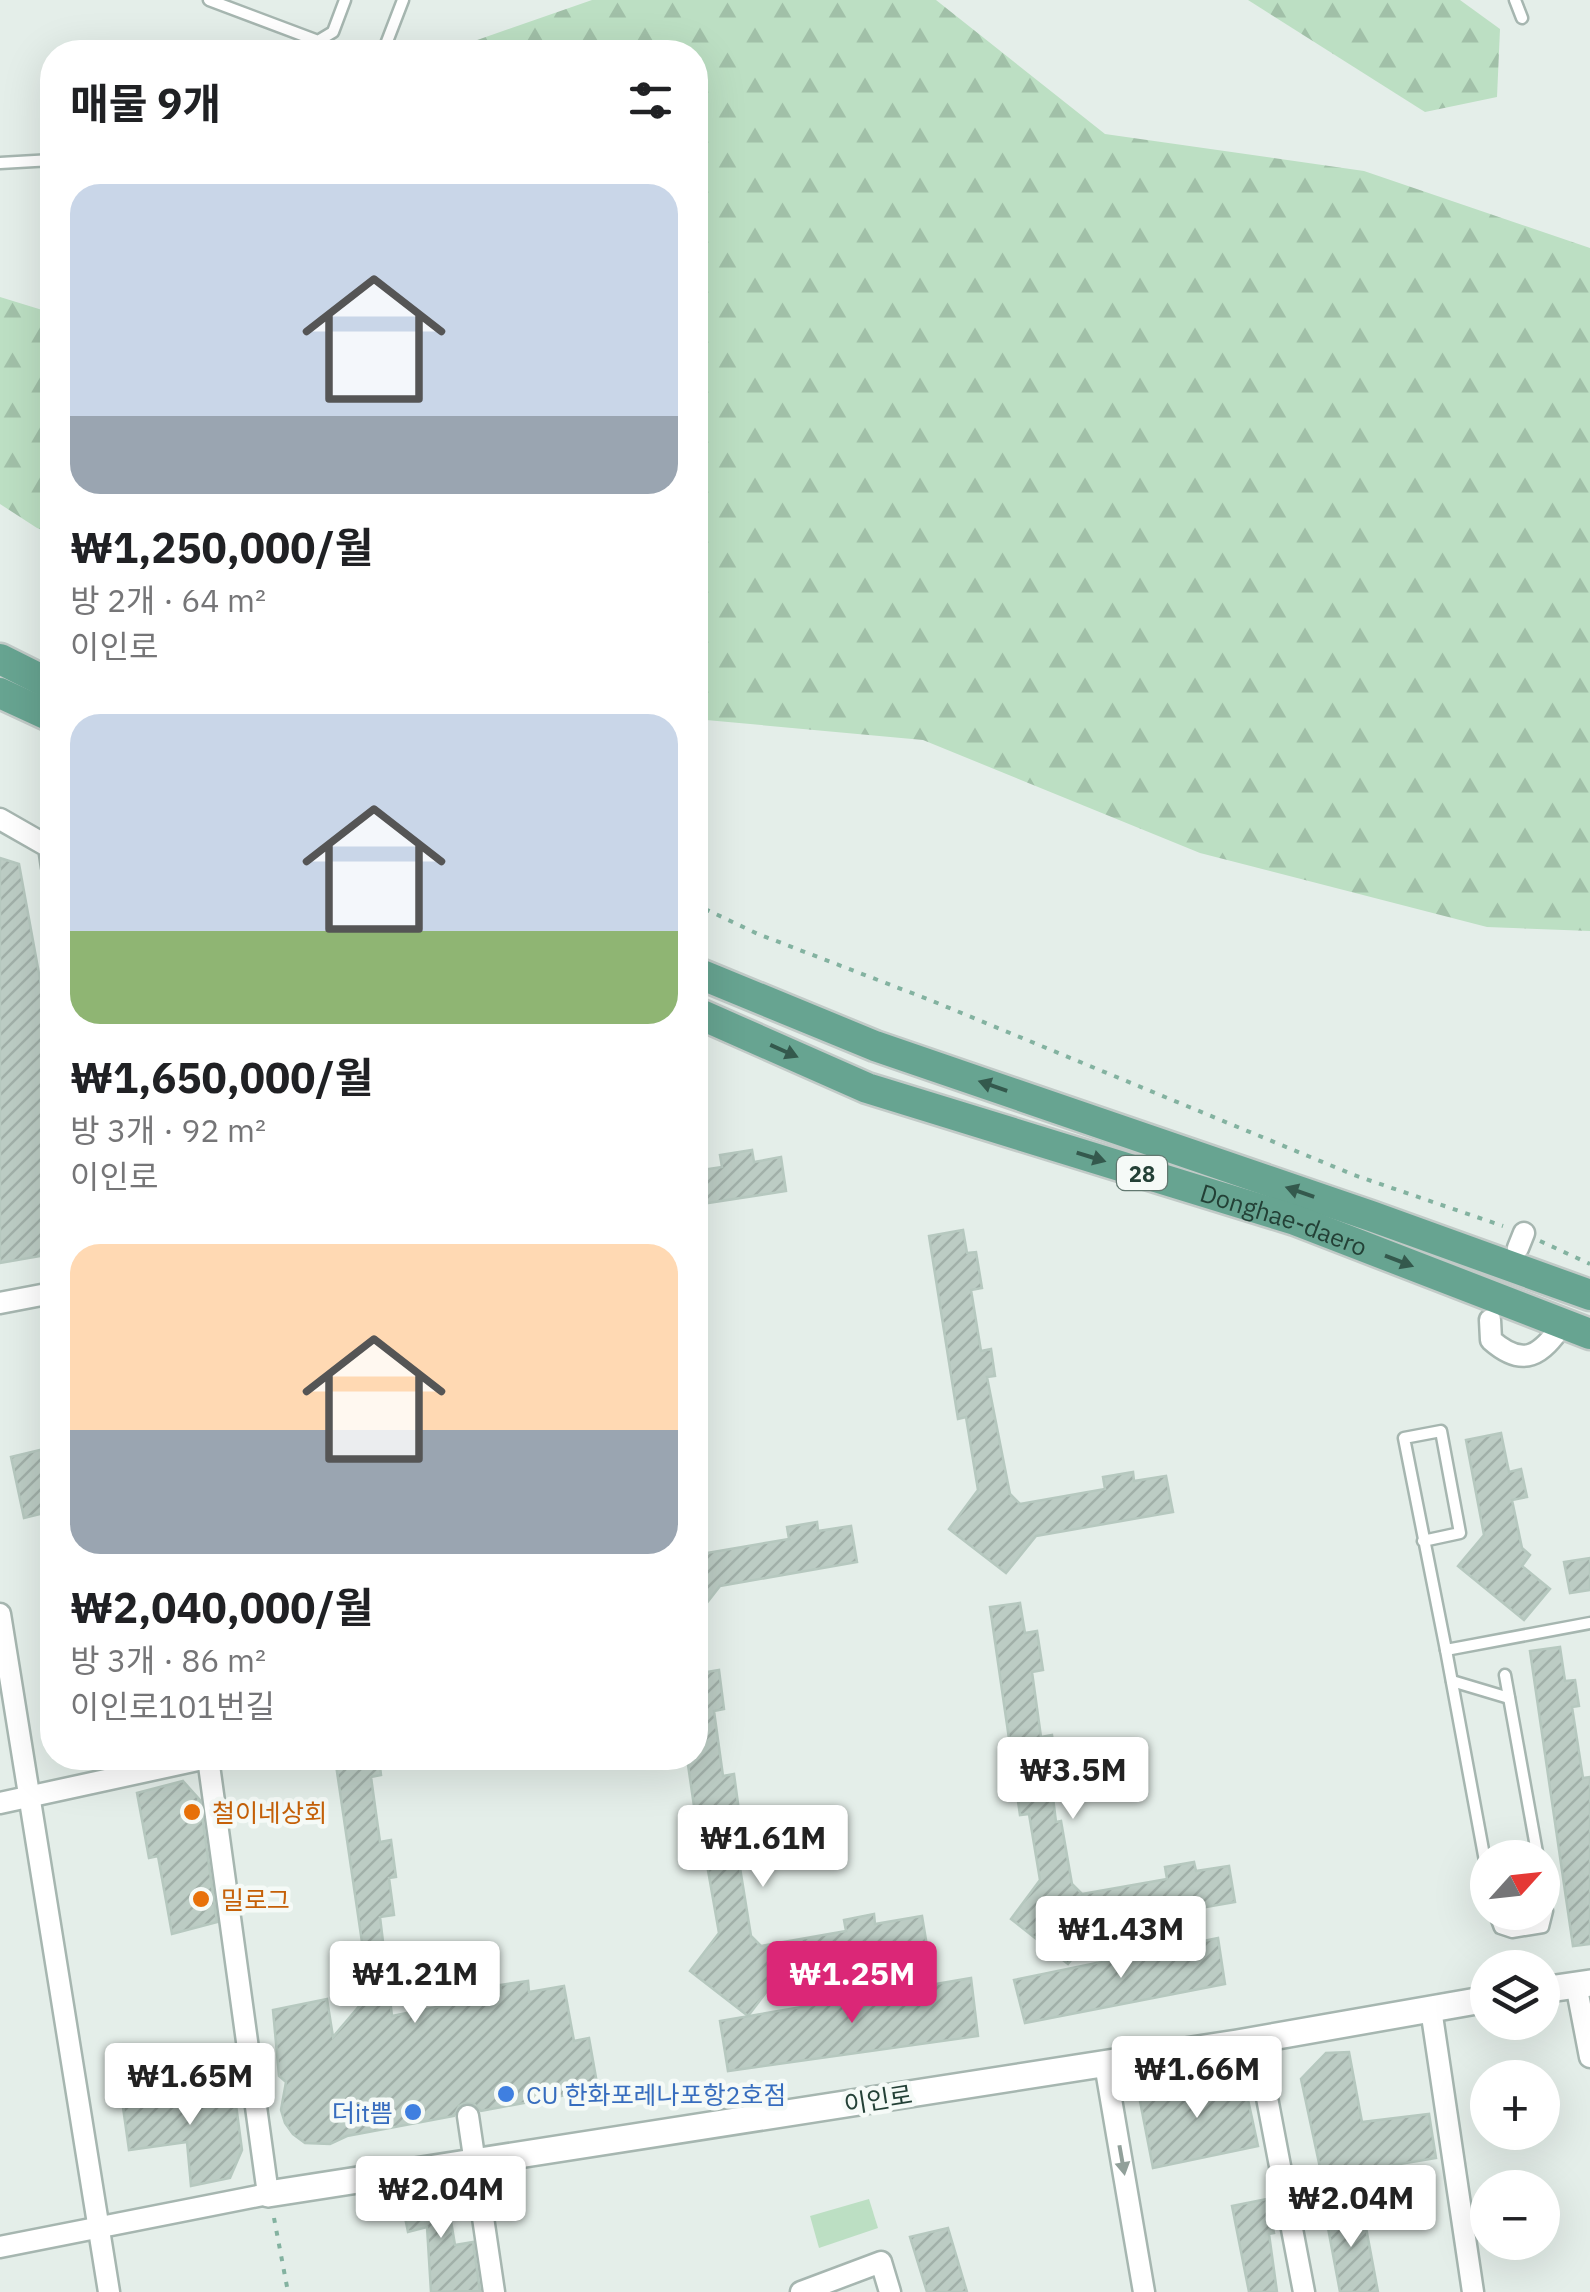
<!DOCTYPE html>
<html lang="ko">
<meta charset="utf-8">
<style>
:root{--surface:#fff;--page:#f2f2f2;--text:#202124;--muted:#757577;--accent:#db2777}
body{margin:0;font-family:"IBM Plex Sans","Noto Sans KR",sans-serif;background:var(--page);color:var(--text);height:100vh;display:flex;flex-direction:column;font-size:38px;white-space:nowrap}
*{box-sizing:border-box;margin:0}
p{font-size:32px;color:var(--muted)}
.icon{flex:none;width:55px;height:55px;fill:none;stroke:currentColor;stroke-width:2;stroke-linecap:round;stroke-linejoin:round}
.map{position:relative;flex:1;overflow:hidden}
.side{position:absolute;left:40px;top:40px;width:668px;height:1730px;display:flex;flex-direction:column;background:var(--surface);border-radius:40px;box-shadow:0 10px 40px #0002}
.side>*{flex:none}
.needle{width:65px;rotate:63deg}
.tools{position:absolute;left:1470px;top:1840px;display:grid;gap:20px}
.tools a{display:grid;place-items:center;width:90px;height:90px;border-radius:50%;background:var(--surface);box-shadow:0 10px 40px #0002;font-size:50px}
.price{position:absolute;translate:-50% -85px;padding:0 22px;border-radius:10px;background:#fff;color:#222;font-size:32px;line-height:65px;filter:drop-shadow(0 2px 5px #0008)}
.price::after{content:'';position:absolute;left:50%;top:60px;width:30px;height:22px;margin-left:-15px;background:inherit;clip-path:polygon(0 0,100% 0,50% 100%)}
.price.current{background:var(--accent);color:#fff}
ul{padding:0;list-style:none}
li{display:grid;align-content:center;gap:20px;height:530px;padding:0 30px}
li span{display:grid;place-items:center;height:310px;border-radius:30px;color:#555}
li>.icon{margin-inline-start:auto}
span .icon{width:180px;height:180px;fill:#fffc;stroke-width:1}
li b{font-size:42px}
h2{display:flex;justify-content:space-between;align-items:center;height:120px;padding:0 30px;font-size:42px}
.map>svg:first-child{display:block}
.forest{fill:url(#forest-firs)}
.park{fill:#bcdfc3}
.building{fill:url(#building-hatch);stroke:#b6c8bf;stroke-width:2.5}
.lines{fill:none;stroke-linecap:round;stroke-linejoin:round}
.service-casing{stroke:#a6b6b0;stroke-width:15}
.minor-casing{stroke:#a6b6b0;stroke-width:25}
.tertiary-casing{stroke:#a6b6b0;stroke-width:30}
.primary-casing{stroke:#c1cac7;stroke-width:35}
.path{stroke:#83b2a0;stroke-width:4;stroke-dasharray:5 8;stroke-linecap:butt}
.service{stroke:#fff;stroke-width:10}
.minor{stroke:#fff;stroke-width:20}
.tertiary{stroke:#fff;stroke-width:25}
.primary{stroke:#67a491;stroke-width:30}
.oneway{fill:#34594d}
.oneway2{fill:#91a09a}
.food-dot{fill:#e8710a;stroke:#f5faf7;stroke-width:4}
.shop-dot{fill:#3f7fe0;stroke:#f5faf7;stroke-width:4}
.labels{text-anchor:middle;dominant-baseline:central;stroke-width:9;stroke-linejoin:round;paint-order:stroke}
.shield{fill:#f5faf7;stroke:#627870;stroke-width:2.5}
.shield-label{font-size:22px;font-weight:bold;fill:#234036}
.street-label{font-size:25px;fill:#234036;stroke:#f5faf7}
.food-label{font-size:25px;fill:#c56008;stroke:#f5faf7;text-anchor:start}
.shop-label{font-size:25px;fill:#366cbe;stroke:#f5faf7;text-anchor:start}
</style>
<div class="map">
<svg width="1590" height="2292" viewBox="0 0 1590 2292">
<defs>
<pattern id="forest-firs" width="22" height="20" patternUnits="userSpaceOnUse" patternTransform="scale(2.5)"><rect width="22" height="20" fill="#bcdfc3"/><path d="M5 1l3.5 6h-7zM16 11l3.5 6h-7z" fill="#a1c0a8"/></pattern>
<pattern id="building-hatch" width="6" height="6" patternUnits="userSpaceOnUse" patternTransform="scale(2.5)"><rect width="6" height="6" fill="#bcccc4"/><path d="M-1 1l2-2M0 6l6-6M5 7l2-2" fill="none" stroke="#a1b0a9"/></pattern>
</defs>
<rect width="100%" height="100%" fill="#e4eee9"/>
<g class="forest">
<path d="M592,0h344l169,134 259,37 226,77v683l-103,-4 -287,-74 -277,-113 -228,-21v-667h-252z"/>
<path d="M1248,0h212l40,29 -3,68 -72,15z"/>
<path d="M0,297l52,16v221l-15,-6 -37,-24z"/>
</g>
<path class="park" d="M869,2199l9,29 -59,20 -9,-32z"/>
<g class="building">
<path d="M0,858l19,6 33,181v209l-52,9z"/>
<path d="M752,1150l2,12 27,-5 5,34 -91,14v-34l27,-4 -2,-12z"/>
<path d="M963,1230l4,23 9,-1 6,36 -11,2 10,61 10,-2 4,27 -8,1 23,117 10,10 85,-15 -2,-12 30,-5 1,9 32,-5 7,36 -137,24 -30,37 -57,-44 29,-39 -12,-73 -8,2 -29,-183z"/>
<path d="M1501,1433l8,39 12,-3 6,28 -15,3 10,48 8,7 -8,11 28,23 -26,31 -66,-54 26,-31 -18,-95z"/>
<path d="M52,1447v64l-28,7 -13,-61z"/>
<path d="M817,1522l1,9 33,-5 6,36 -137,24 -25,32v-63l94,-16 -2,-12z"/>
<path d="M1590,1558v32l-20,3 -6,-31z"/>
<path d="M1020,1603l5,30 12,-2 6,39 -11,2 9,65 11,-2 5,37 -7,1 6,49 5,-1 11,63 10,10 85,-15 -2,-12 29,-5 2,9 33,-5 6,36 -138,24 -29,38 -57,-45 29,-39 -11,-66 -9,1 -30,-208z"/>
<path d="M1560,1647l5,34 10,-1 4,26 -7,1 11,71 7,-1v167l-17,2 -43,-295z"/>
<path d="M719,1670l5,39 -10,2 9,65 11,-2 5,37 -8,1 20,124 10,10 85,-15 -2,-11 30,-6 1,10 47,-8 6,36 -151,26 -29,38 -58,-45 29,-38 -14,-80 -4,1 -14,-96h8v-84z"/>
<path d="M335,1758h44l2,17 -10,2 9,65 11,-2 5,37 -7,1 5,37 -14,2 12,99 109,-22 -1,-9 28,-4 1,11 35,-6 10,55 15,-3 9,51 -117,22 -7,-7 -9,-1 -6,3 -5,10 -107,20 -17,8 -25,-1 -12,-9 -8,-11 -4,-13 5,-28 -7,-6 -6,-66 54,-11 6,38 27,-32 -4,-55 7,-1z"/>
<path d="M183,1781l17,19 17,122 -45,12 -14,-78 -9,2 -12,-65z"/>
<path d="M1218,1938l7,46 -200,39 -11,-43z"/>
<path d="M971,1978l7,58 -250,35 -8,-50z"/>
<path d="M1349,2052l13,70 67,-8 7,44 -114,19 -21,-98 25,-26z"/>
<path d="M1224,2078l23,17 11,51 -105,22 -13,-67 9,-11z"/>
<path d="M233,2082l9,68 -12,28 -39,8 -4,-44 -58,8 -7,-50z"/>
<path d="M445,2186l10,59 18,-3 7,49 -49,1 -4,-65 -19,5 -8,-39z"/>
<path d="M1267,2199l7,34 -5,1 8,58h-28l-17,-86z"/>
<path d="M1362,2206l16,86h-38l-15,-80z"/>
<path d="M948,2228l19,64h-40l-17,-55z"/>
</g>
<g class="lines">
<defs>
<g id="service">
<path d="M209,0l109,41 15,-9 12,-32"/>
<path d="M1515,0l7,18"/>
<path d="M383,52l20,-52"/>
<path d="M0,163l52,-3"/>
<path d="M1423,1541l37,-8 -19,-102 -37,7 42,212 144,-27"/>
<path d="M1446,1650l42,227"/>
<path d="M1505,1675l33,183"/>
<path d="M1452,1681l57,17"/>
<path d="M1494,1912l6,16 12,4 31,-5 4,-16 -5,-26"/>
</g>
<g id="minor">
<path d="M0,819l49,28 3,20"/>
<path d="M1518,1248l6,-15"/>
<path d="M0,1303l52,-10"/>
<path d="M1490,1320l1,20c33,29 50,15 72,-16"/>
<path d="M0,1614l109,678"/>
<path d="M0,1803l207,-45"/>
<path d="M1576,1984l14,73"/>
<path d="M1431,2009l42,283"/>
<path d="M1256,2040l48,252"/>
<path d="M1105,2064l39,228"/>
<path d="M468,2116l26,176"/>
<path d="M0,2247l268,-53 -60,-436"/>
<path d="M801,2292l80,-30 9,30"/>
</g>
<g id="tertiary">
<path d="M1542,1990l48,-7"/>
<path d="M268,2194l969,-151 251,-44"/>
</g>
<g id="primary">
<path d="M0,659l52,26"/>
<path d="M0,693l52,24"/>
<path d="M695,972l180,74 496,170 219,79"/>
<path id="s1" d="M695,1012l172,76 428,132 295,114"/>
</g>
</defs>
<use href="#service" class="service-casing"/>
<use href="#minor" class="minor-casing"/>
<use href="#tertiary" class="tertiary-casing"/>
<use href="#primary" class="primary-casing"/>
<g class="path">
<path d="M705,909l53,25 172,66 424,175 149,51"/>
<path d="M1540,1241l50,23"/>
<path d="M274,2218l14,74"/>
</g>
<use href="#service" class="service"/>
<use href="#minor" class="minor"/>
<use href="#tertiary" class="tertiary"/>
<use href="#primary" class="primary"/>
</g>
<defs><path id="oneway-solid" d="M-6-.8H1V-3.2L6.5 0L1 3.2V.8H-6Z" transform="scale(2.5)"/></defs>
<g class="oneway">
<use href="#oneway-solid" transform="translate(784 1051) rotate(24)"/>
<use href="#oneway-solid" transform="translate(993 1086) rotate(-161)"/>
<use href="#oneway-solid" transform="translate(1091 1157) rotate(17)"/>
<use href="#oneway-solid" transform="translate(1300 1192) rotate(-161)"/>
<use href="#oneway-solid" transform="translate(1399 1261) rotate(21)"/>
</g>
<use class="oneway2" href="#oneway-solid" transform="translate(1122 2160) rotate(80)"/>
<g class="food-dot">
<circle cx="192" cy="1812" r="10"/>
<circle cx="201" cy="1899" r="10"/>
</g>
<g class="shop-dot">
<circle cx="506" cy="2094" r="10"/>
<circle cx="413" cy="2112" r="10"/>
</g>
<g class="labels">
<rect class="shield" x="1117" y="1156" width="50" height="34" rx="8"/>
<g class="shield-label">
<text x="1142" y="1173">28</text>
</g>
<g class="street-label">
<text stroke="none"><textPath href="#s1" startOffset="625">Donghae-daero</textPath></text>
<text transform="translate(878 2099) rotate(-9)">이인로</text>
</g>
<g class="food-label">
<text x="212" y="1812">철이네상회</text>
<text x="221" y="1899">밀로그</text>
</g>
<g class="shop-label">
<text x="526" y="2094">CU 한화포레나포항2호점</text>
<text x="393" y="2112" text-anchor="end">더it쁨</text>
</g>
</g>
</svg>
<div class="tools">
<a><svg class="needle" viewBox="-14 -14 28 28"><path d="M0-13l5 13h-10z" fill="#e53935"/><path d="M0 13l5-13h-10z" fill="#757577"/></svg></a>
<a><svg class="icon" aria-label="layers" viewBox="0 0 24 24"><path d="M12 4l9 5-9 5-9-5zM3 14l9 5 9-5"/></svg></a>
<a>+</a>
<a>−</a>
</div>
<b class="price" style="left:1073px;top:1822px">₩3.5M</b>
<b class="price" style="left:763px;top:1890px">₩1.61M</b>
<b class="price" style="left:1121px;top:1981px">₩1.43M</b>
<b class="price" style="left:415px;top:2026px">₩1.21M</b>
<b class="price current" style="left:852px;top:2026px">₩1.25M</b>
<b class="price" style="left:1197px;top:2121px">₩1.66M</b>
<b class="price" style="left:190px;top:2128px">₩1.65M</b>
<b class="price" style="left:441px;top:2241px">₩2.04M</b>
<b class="price" style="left:1351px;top:2250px">₩2.04M</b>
<section class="side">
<h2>매물 9개<svg class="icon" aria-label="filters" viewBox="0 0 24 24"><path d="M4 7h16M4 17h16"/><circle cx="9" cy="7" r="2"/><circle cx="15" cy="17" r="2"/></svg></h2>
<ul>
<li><span style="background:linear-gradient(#c9d6e8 75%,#9aa5b1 0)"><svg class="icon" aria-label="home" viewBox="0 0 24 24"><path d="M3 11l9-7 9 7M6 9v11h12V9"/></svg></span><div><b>₩1,250,000/월</b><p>방 2개 · 64 m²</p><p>이인로</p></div></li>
<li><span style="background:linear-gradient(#c9d6e8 70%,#8fb573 0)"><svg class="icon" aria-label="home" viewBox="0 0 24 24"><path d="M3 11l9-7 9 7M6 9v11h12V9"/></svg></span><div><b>₩1,650,000/월</b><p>방 3개 · 92 m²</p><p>이인로</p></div></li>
<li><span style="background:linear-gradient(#ffd9b3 60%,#9aa5b1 0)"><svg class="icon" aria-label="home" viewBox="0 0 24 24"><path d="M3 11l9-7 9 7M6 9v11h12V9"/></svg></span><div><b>₩2,040,000/월</b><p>방 3개 · 86 m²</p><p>이인로101번길</p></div></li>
</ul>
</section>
</div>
